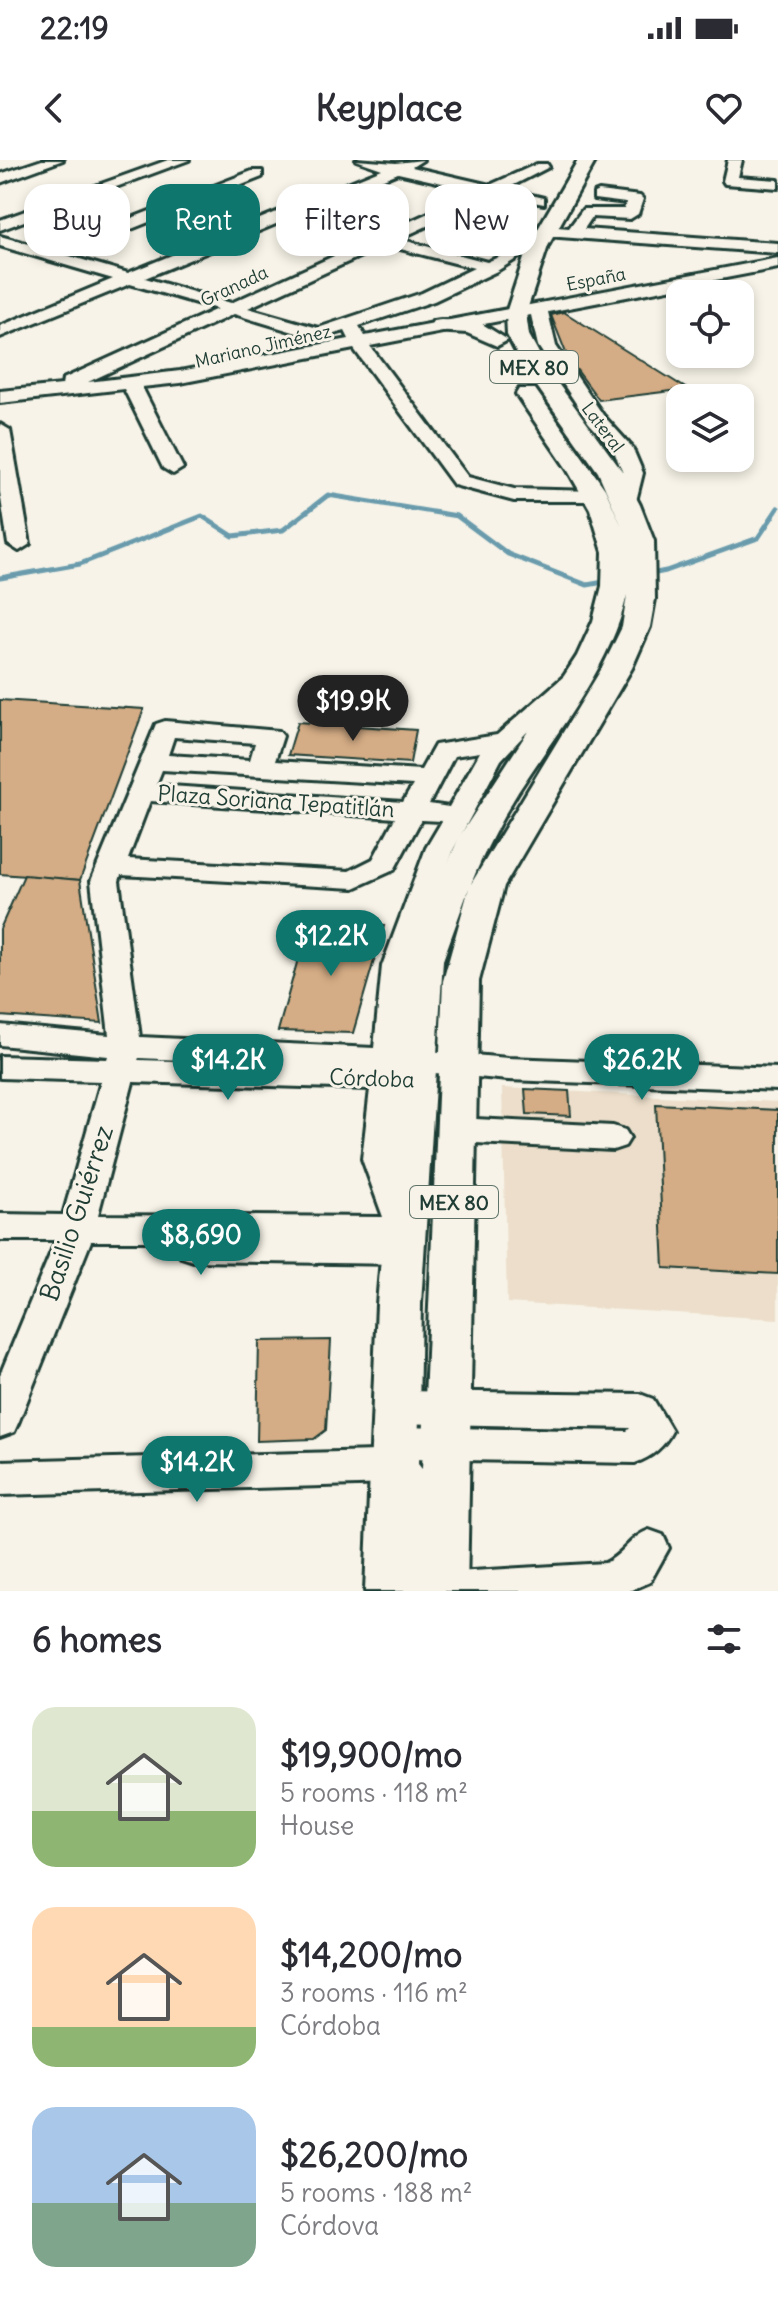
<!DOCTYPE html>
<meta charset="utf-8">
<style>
:root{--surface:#fff;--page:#f7f7f7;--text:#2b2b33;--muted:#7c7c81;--accent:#0f766e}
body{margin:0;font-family:Delius,sans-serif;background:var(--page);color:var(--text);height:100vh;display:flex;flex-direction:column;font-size:30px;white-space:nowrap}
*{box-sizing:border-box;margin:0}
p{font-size:26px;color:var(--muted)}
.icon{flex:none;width:44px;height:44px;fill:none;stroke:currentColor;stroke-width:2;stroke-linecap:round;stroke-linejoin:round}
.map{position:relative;height:1431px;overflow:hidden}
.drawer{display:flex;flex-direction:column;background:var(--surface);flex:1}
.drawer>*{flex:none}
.banner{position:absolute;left:24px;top:24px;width:730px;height:72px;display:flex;gap:16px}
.controls{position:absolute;left:666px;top:120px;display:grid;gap:16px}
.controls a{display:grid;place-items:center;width:88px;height:88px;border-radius:16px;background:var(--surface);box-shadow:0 4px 12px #0003;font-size:40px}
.price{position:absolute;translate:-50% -68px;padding:0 18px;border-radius:28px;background:var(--accent);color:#fff;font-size:26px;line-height:52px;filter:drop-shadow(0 2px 4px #0008)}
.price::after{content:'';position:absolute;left:50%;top:48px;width:24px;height:18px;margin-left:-12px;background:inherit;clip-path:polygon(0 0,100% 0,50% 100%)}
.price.current{background:#222;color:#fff}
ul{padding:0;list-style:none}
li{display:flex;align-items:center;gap:24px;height:200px;padding:0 32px}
li span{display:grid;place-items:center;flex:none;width:224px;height:160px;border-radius:24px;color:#555}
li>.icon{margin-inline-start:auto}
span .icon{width:96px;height:96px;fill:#fffc;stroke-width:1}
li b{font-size:34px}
h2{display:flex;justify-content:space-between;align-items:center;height:96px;padding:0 32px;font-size:34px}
.tag{padding:0 28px;border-radius:24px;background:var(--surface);box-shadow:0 4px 12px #0003;font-size:28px;line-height:72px}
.tag.current{background:var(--accent);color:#fff}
.status{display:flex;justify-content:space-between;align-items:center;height:56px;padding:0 40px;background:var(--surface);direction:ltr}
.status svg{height:22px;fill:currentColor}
header{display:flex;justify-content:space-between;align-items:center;height:104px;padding:0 32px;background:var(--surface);font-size:36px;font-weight:800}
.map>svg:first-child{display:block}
.built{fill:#ecdeca}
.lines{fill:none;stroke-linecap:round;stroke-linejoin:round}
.stream{stroke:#699bac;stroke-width:5}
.building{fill:#d4ac85;stroke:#1f3d34;stroke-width:2}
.minor-casing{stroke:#1f3d34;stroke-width:6}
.major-casing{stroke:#1f3d34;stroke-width:6}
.minor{fill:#f7f3e8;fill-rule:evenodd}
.major{fill:#f7f3e8;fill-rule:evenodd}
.labels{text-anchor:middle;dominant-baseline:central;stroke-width:6;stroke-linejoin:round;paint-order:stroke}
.far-street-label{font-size:18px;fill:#1f3d34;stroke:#f7f3e8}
.shield{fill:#f7f3e8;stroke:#60746a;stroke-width:2}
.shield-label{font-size:20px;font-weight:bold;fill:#1f3d34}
.street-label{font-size:22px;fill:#1f3d34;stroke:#f7f3e8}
.near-street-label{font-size:26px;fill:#1f3d34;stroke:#f7f3e8}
</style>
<div class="status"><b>22:19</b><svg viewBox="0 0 49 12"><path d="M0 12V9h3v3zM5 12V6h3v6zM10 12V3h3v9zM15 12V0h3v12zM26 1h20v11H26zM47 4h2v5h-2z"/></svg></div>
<header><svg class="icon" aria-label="back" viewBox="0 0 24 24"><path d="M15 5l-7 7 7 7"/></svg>Keyplace<svg class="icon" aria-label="heart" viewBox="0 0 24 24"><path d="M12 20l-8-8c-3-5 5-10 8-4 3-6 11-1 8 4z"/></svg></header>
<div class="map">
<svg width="778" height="1431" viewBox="0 0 778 1431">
<rect width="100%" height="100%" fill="#f7f3e8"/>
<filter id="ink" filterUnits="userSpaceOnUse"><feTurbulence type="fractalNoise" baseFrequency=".0125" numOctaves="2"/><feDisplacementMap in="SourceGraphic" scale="16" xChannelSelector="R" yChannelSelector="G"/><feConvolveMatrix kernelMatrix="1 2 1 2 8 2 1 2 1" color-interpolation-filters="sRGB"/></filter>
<g filter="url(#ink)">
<path class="built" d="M502,928l276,14v217l-271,-16z"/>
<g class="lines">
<g class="stream">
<path d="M646,415l20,-4 92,-33 20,-30"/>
<path d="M0,418l80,-14 122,-48 31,20 50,-6 45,-35 129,21 51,38 79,31 23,-4"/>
</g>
</g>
<g class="building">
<path d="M564,152l123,77 -88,11 -31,-42 -17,-43z"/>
<path d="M0,540l144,9 -64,171 -80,-6z"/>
<path d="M298,562l118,8 -6,33 -122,-8z"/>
<path d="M24,715l56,5 22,143 -102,-7v-87z"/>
<path d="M308,763l76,3 -31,107 -75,-2z"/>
<path d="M525,929l44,2 2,25 -44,-2z"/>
<path d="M656,944l122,6v164l-114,-6z"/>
<path d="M331,1180l-5,90 -12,9 -57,2 2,-100z"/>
</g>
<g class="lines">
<defs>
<g id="minor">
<path d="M42,0h21l-63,23v-9z"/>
<path d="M168,0h21l-189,70v-10z"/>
<path d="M356,0l40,3 27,-3 -11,7 78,18 47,-21h10l2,3 -43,22 38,9v6l-51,-9 -94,44 88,23 26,-11 8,5 -24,15 -63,30 -75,25 6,10 413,-78v10l-230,44 8,34 47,69 29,32 11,26 -9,36 -7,2 -10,-6 6,-32 -10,-24 -24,-26 -51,-77 -7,-31 -161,31 98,131 46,12 82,2 7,2 3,4 -3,4h-89l-60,-16 -100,-136 -174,34 -38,4 41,81 -10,6 -10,-6 -39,-79 -124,14v-12l62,-6 1,-6 154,-70 -87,-25 -130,53v-11l113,-47 -113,-33v-10l50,14 202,-79h10v6l-196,78 62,18 254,-104zM398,13l79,18 -95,43 -81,-21zM288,59l81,21 -138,63 -86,-25zM385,85l89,23 -52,25 -104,35 -70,-20zM234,154l66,20 -4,4 9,5 28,-3 1,-6 11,-3 4,8 -169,32 -92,11z"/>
<path d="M728,0h14l-4,17 40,3v8l-53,-4 -2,-3z"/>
<path d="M599,31l41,5 3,3 -5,15 -8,5 -38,-2 -8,12 194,14v10l-232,-17 -8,-5 8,-5 23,2 14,-19h41l2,-6 -32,-4v-6z"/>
<path d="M0,264l10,6 20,114 -11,7 -11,-7 -8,-52z"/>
<path d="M572,515l9,2 3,5 -58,51 -25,27 -47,88 -42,118 -7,83 103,9 270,10v22l-270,-10 -94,-9 7,8 -5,8 -15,3 -5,69 26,71 -5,9 -5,2 9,10 -6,9 -12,4 -210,-3 -12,-4 -6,-9 4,-7h-88l-72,180 -5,11 -14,5v-62l56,-135h-56v-26l63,1 38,-134 -101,-3v-22l107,3 1,-3 -108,-11v-20l109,10 -18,-154 65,-157 9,-3 114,10 4,5 -8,25 146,9 14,-25 62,-10 66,-58zM174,577l81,6 -5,17 -82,-5zM480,592l-31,55 -20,-3 25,-48zM162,610l251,15 -10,17 -247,-17zM150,641l245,17 -22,41 -24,12 -221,-12zM421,660l21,1 -16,27 -44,118 -8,82 -234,-11 -21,-156 2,-6 233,13 40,-18zM139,898l132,6 -133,-4zM133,922l237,7 -8,70 21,58 -285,-2z"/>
<path d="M456,958l157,8 12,4 5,8 -5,8 -12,4 -157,-8 -12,-4 -4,-8 4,-8z"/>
<path d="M393,1231l247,3 13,5 19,32c-8,16 -20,26 -37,32l-227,-4 4,8 -6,12 -14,5 -392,11v-34l377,-10 -3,-8 5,-11 14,-5 234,4 3,-3 -237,-5 -13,-5 -6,-11 6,-11z"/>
<path d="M649,1370l14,5 6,13 -19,34 -21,9h-195l6,-13 15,-6 150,-9c19,-9 25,-26 44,-33z"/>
</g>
<g id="major">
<path d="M578,0h18l-48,86 -22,67 3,22 19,35 74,101 18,34 14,36 1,58 -5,28 -18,41 -128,218 -25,95 -12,610h-102l12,-287 30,-344 52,-123 118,-181 16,-35 9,-35 1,-34 -13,-43 -23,-40 -51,-75 3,-5h16l70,100 18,40 -25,-57 -72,-101 -19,-36 -1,-22 22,-67zM627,435l-5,32 -20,41 -131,216c13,-32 29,-63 47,-92 41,-64 91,-122 109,-197zM469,728l-26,93 -21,488 -4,-5 3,-160 22,-344z"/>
<path d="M441,160l38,2 29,18 -11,6 -30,-13 -34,-2 -3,-5 3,-5z"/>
</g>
</defs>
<use href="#minor" class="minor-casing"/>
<use href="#major" class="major-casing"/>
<use href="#minor" class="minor"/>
<use href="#major" class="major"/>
</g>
</g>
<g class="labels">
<g class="far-street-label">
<text transform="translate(596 119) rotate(-11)">España</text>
<text transform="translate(234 126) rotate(-25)">Granada</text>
<text transform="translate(263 186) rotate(-13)">Mariano Jiménez</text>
<text transform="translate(603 267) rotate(53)">Lateral</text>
</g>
<g class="shield">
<rect x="490" y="191" width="88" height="32" rx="6"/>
<rect x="410" y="1026" width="88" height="32" rx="6"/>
</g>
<g class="shield-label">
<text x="534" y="207">MEX 80</text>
<text x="454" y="1042">MEX 80</text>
</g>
<g class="street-label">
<text transform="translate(276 641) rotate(4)">Plaza Soriana Tepatitlán</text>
<text transform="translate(372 918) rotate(2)">Córdoba</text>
</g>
<g class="near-street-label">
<text transform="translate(76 1053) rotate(-72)">Basilio Guiérrez</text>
</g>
</g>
</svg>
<div class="controls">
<a><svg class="icon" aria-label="locate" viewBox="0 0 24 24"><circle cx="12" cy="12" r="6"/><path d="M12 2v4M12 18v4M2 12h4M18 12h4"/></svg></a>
<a><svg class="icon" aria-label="layers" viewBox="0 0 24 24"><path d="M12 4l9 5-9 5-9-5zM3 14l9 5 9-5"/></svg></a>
</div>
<b class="price current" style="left:353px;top:583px">$19.9K</b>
<b class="price" style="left:331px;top:818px">$12.2K</b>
<b class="price" style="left:228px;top:942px">$14.2K</b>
<b class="price" style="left:642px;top:942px">$26.2K</b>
<b class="price" style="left:201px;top:1117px">$8,690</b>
<b class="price" style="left:197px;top:1344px">$14.2K</b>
<div class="banner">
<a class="tag">Buy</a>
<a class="tag current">Rent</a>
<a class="tag">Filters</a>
<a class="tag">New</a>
</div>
</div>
<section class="drawer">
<h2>6 homes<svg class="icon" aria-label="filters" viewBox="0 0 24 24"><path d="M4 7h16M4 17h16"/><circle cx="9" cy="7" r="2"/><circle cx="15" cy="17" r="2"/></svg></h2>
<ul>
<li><span style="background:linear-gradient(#dfe7d0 65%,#8fb573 0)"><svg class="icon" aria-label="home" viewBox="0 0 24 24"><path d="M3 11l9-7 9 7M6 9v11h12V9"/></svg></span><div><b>$19,900/mo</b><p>5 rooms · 118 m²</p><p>House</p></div></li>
<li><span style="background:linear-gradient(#ffd9b3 75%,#8fb573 0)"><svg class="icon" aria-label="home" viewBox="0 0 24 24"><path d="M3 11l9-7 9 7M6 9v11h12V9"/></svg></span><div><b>$14,200/mo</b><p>3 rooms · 116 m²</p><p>Córdoba</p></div></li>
<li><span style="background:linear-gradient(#a9c7e8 60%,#7fa58c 0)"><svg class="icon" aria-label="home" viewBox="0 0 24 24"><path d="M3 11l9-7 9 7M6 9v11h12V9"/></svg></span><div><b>$26,200/mo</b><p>5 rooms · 188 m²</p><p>Córdova</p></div></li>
</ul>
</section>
